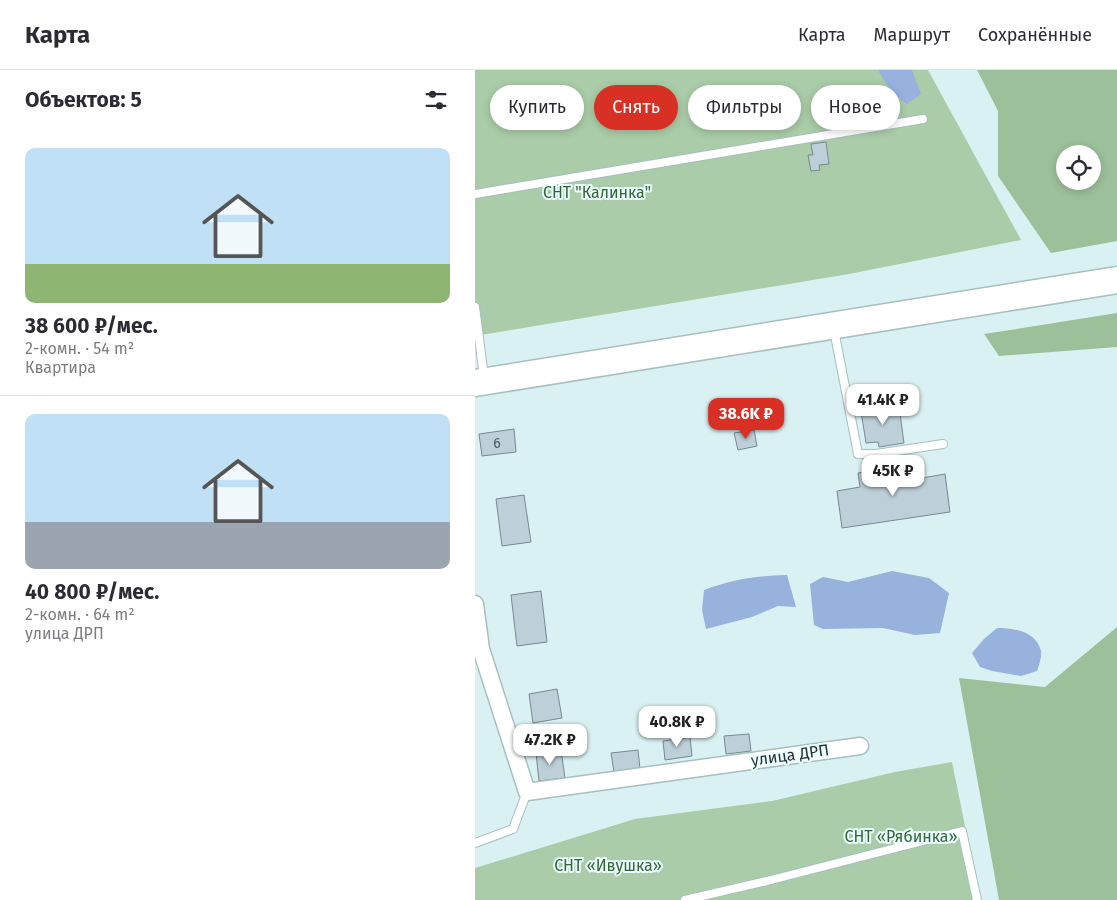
<!DOCTYPE html>
<html lang="ru">
<meta charset="utf-8">
<style>
:root{--surface:#fff;--page:#f7f7f7;--text:#2b2b33;--muted:#7c7c81;--line:#e1e1e2;--accent:#d93025}
body{margin:0;font-family:"Fira Sans",sans-serif;background:var(--page);color:var(--text);height:100vh;display:flex;flex-direction:column;font-size:19px;white-space:nowrap}
*{box-sizing:border-box;margin:0}
p{font-size:16px;color:var(--muted)}
.icon{flex:none;width:28px;height:28px;fill:none;stroke:currentColor;stroke-width:2;stroke-linecap:round;stroke-linejoin:round}
.map{position:relative;flex:1;overflow:hidden}
.drawer{display:flex;flex-direction:column;background:var(--surface);width:475px}
.drawer>*{flex:none}
.hud{position:absolute;left:15px;top:15px;width:475px;height:45px;display:flex;gap:10px}
.fabs{position:absolute;left:581px;top:75px;display:grid;gap:10px}
.fabs a{display:grid;place-items:center;width:45px;height:45px;border-radius:50%;background:var(--surface);box-shadow:0 2px 8px #0003;font-size:25px}
.price{position:absolute;translate:-50% -42px;padding:0 11px;border-radius:10px;background:#fff;color:#222;font-size:16px;line-height:32px;filter:drop-shadow(0 1px 2px #0008)}
.price::after{content:'';position:absolute;left:50%;top:30px;width:15px;height:11px;margin-left:-8px;background:inherit;clip-path:polygon(0 0,100% 0,50% 100%)}
.price.current{background:var(--accent);color:#fff}
ul{padding:0;list-style:none}
li{display:grid;align-content:center;gap:10px;height:265px;padding:0 25px}
li+li{border-top:1px solid var(--line)}
li span{display:grid;place-items:center;height:155px;border-radius:10px;color:#555}
li>.icon{margin-inline-start:auto}
span .icon{width:90px;height:90px;fill:#fffc;stroke-width:1}
li b{font-size:21px}
h2{display:flex;justify-content:space-between;align-items:center;height:60px;padding:0 25px;font-size:21px}
.tag{padding:0 18px;border-radius:22px;background:var(--surface);box-shadow:0 2px 8px #0003;font-size:18px;line-height:45px}
.tag.current{background:var(--accent);color:#fff}
header{display:flex;align-items:center;gap:30px;box-sizing:border-box;height:70px;padding:0 25px;background:var(--surface);border-bottom:1px solid var(--line)}
header strong{font-size:24px}
nav{display:flex;gap:28px;margin-inline-start:auto;font-size:18px}
main{display:flex;flex:1;min-height:0}
.map>svg:first-child{display:block}
.green{fill:#aacca8}
.forest{fill:#9cc19a;fill-rule:evenodd}
.water{fill:#97b2dd}
.building{fill:#bdd0d9;stroke:#778992}
.lines{fill:none;stroke-linecap:round;stroke-linejoin:round}
.service-casing{stroke:#a8bebf;stroke-width:10}
.minor-casing{stroke:#a8bebf;stroke-width:19}
.trunk-casing{stroke:#a8bebf;stroke-width:29}
.service{stroke:#fff;stroke-width:8}
.minor{stroke:#fff;stroke-width:16}
.trunk{stroke:#fff;stroke-width:26}
.labels{text-anchor:middle;dominant-baseline:central;stroke-width:4;stroke-linejoin:round;paint-order:stroke}
.number-label{font-size:14px;fill:#4e5a5c}
.park-label{font-size:16px;fill:#326631;stroke:#ebfdff}
.street-label{font-size:16px;fill:#293232;stroke:#ebfdff}
</style>
<header>
<strong>Карта</strong>
<nav><a>Карта</a><a>Маршрут</a><a>Сохранённые</a></nav>
</header>
<main>
<section class="drawer">
<h2>Объектов: 5<svg class="icon" aria-label="filters" viewBox="0 0 24 24"><path d="M4 7h16M4 17h16"/><circle cx="9" cy="7" r="2"/><circle cx="15" cy="17" r="2"/></svg></h2>
<ul>
<li><span style="background:linear-gradient(#bfe0f5 75%,#8fb573 0)"><svg class="icon" aria-label="home" viewBox="0 0 24 24"><path d="M3 11l9-7 9 7M6 9v11h12V9"/></svg></span><div><b>38 600 ₽/мес.</b><p>2-комн. · 54 m²</p><p>Квартира</p></div></li>
<li><span style="background:linear-gradient(#bfe0f5 70%,#9aa5b1 0)"><svg class="icon" aria-label="home" viewBox="0 0 24 24"><path d="M3 11l9-7 9 7M6 9v11h12V9"/></svg></span><div><b>40 800 ₽/мес.</b><p>2-комн. · 64 m²</p><p>улица ДРП</p></div></li>
</ul>
</section>
<div class="map">
<svg width="642" height="830" viewBox="0 0 642 830">
<rect width="100%" height="100%" fill="#daf1f3"/>
<g class="green">
<path d="M0,0h453l93,170 -172,34 -374,62z"/>
<path d="M477,692l28,138h-505v-32l160,-49 137,-18 123,-29z"/>
</g>
<g class="forest">
<path d="M502,0h140v171l-66,12 -53,-77v-65zM590,84h28v27h-28z"/>
<path d="M642,243v34l-118,9 -15,-22z"/>
<path d="M642,557v273h-118l-40,-222 86,9z"/>
</g>
<g class="water">
<path d="M403,0h34l9,24 -14,10c-13,-9 -22,-20 -29,-34z"/>
<path d="M417,501l37,7 20,15 -9,40 -25,2 -32,-7 -60,1 -9,-4 -4,-41 13,-7 25,5z"/>
<path d="M312,505l9,32 -18,-1 -26,11 -46,12 -4,-19 2,-20c30,-11 51,-14 83,-15z"/>
<path d="M522,558c17,0 39,3 44,23 1,6 -2,14 -4,20l-16,5 -29,-5 -12,-4 -8,-14 12,-14z"/>
</g>
<g class="building">
<path d="M351,72l3,22 -10,1 1,5 -9,1 -3,-16h5l-2,-11z"/>
<path d="M424,336l5,37 -25,4 -1,-5 -12,1 -5,-32z"/>
<path d="M39,359l2,23 -34,4 -3,-22z"/>
<path d="M279,360l3,16 -19,4 -4,-17z"/>
<path d="M445,394l2,14 23,-4 5,38 -108,16 -5,-37 23,-4 -2,-14z"/>
<path d="M49,425l7,47 -29,4 -6,-47z"/>
<path d="M66,521l6,51 -30,4 -6,-51z"/>
<path d="M82,619l5,29 -29,5 -4,-29z"/>
<path d="M274,664l2,17 -25,3 -2,-18z"/>
<path d="M215,667l2,19 -27,4 -2,-19z"/>
<path d="M86,680l4,28 -26,3 -3,-28z"/>
<path d="M163,680l2,19 -26,3 -3,-19z"/>
</g>
<g class="lines">
<defs>
<g id="service">
<path d="M0,124l448,-75"/>
<path d="M0,237l9,70"/>
<path d="M359,260l24,124h18l67,-10"/>
<path d="M0,773l38,-14 14,-37"/>
<path d="M210,830l82,-19 195,-50 15,69"/>
</g>
<path id="minor" d="M0,534l6,45 46,143 333,-46"/>
<path id="trunk" d="M0,313l642,-103"/>
</defs>
<use href="#service" class="service-casing"/>
<use href="#minor" class="minor-casing"/>
<use href="#trunk" class="trunk-casing"/>
<use href="#service" class="service"/>
<use href="#minor" class="minor"/>
<use href="#trunk" class="trunk"/>
</g>
<g class="labels">
<g class="number-label">
<text x="22" y="373">6</text>
</g>
<g class="park-label">
<text x="122" y="122">СНТ "Калинка"</text>
<text x="426" y="766">СНТ «Рябинка»</text>
<text x="133" y="795">СНТ «Ивушка»</text>
</g>
<g class="street-label">
<text transform="translate(315 685) rotate(-8)">улица ДРП</text>
</g>
</g>
</svg>
<div class="fabs">
<a><svg class="icon" aria-label="locate" viewBox="0 0 24 24"><circle cx="12" cy="12" r="6"/><path d="M12 2v4M12 18v4M2 12h4M18 12h4"/></svg></a>
</div>
<b class="price" style="left:408px;top:356px">41.4K ₽</b>
<b class="price current" style="left:271px;top:370px">38.6K ₽</b>
<b class="price" style="left:418px;top:427px">45K ₽</b>
<b class="price" style="left:202px;top:678px">40.8K ₽</b>
<b class="price" style="left:75px;top:696px">47.2K ₽</b>
<div class="hud">
<a class="tag">Купить</a>
<a class="tag current">Снять</a>
<a class="tag">Фильтры</a>
<a class="tag">Новое</a>
</div>
</div>
</main>
